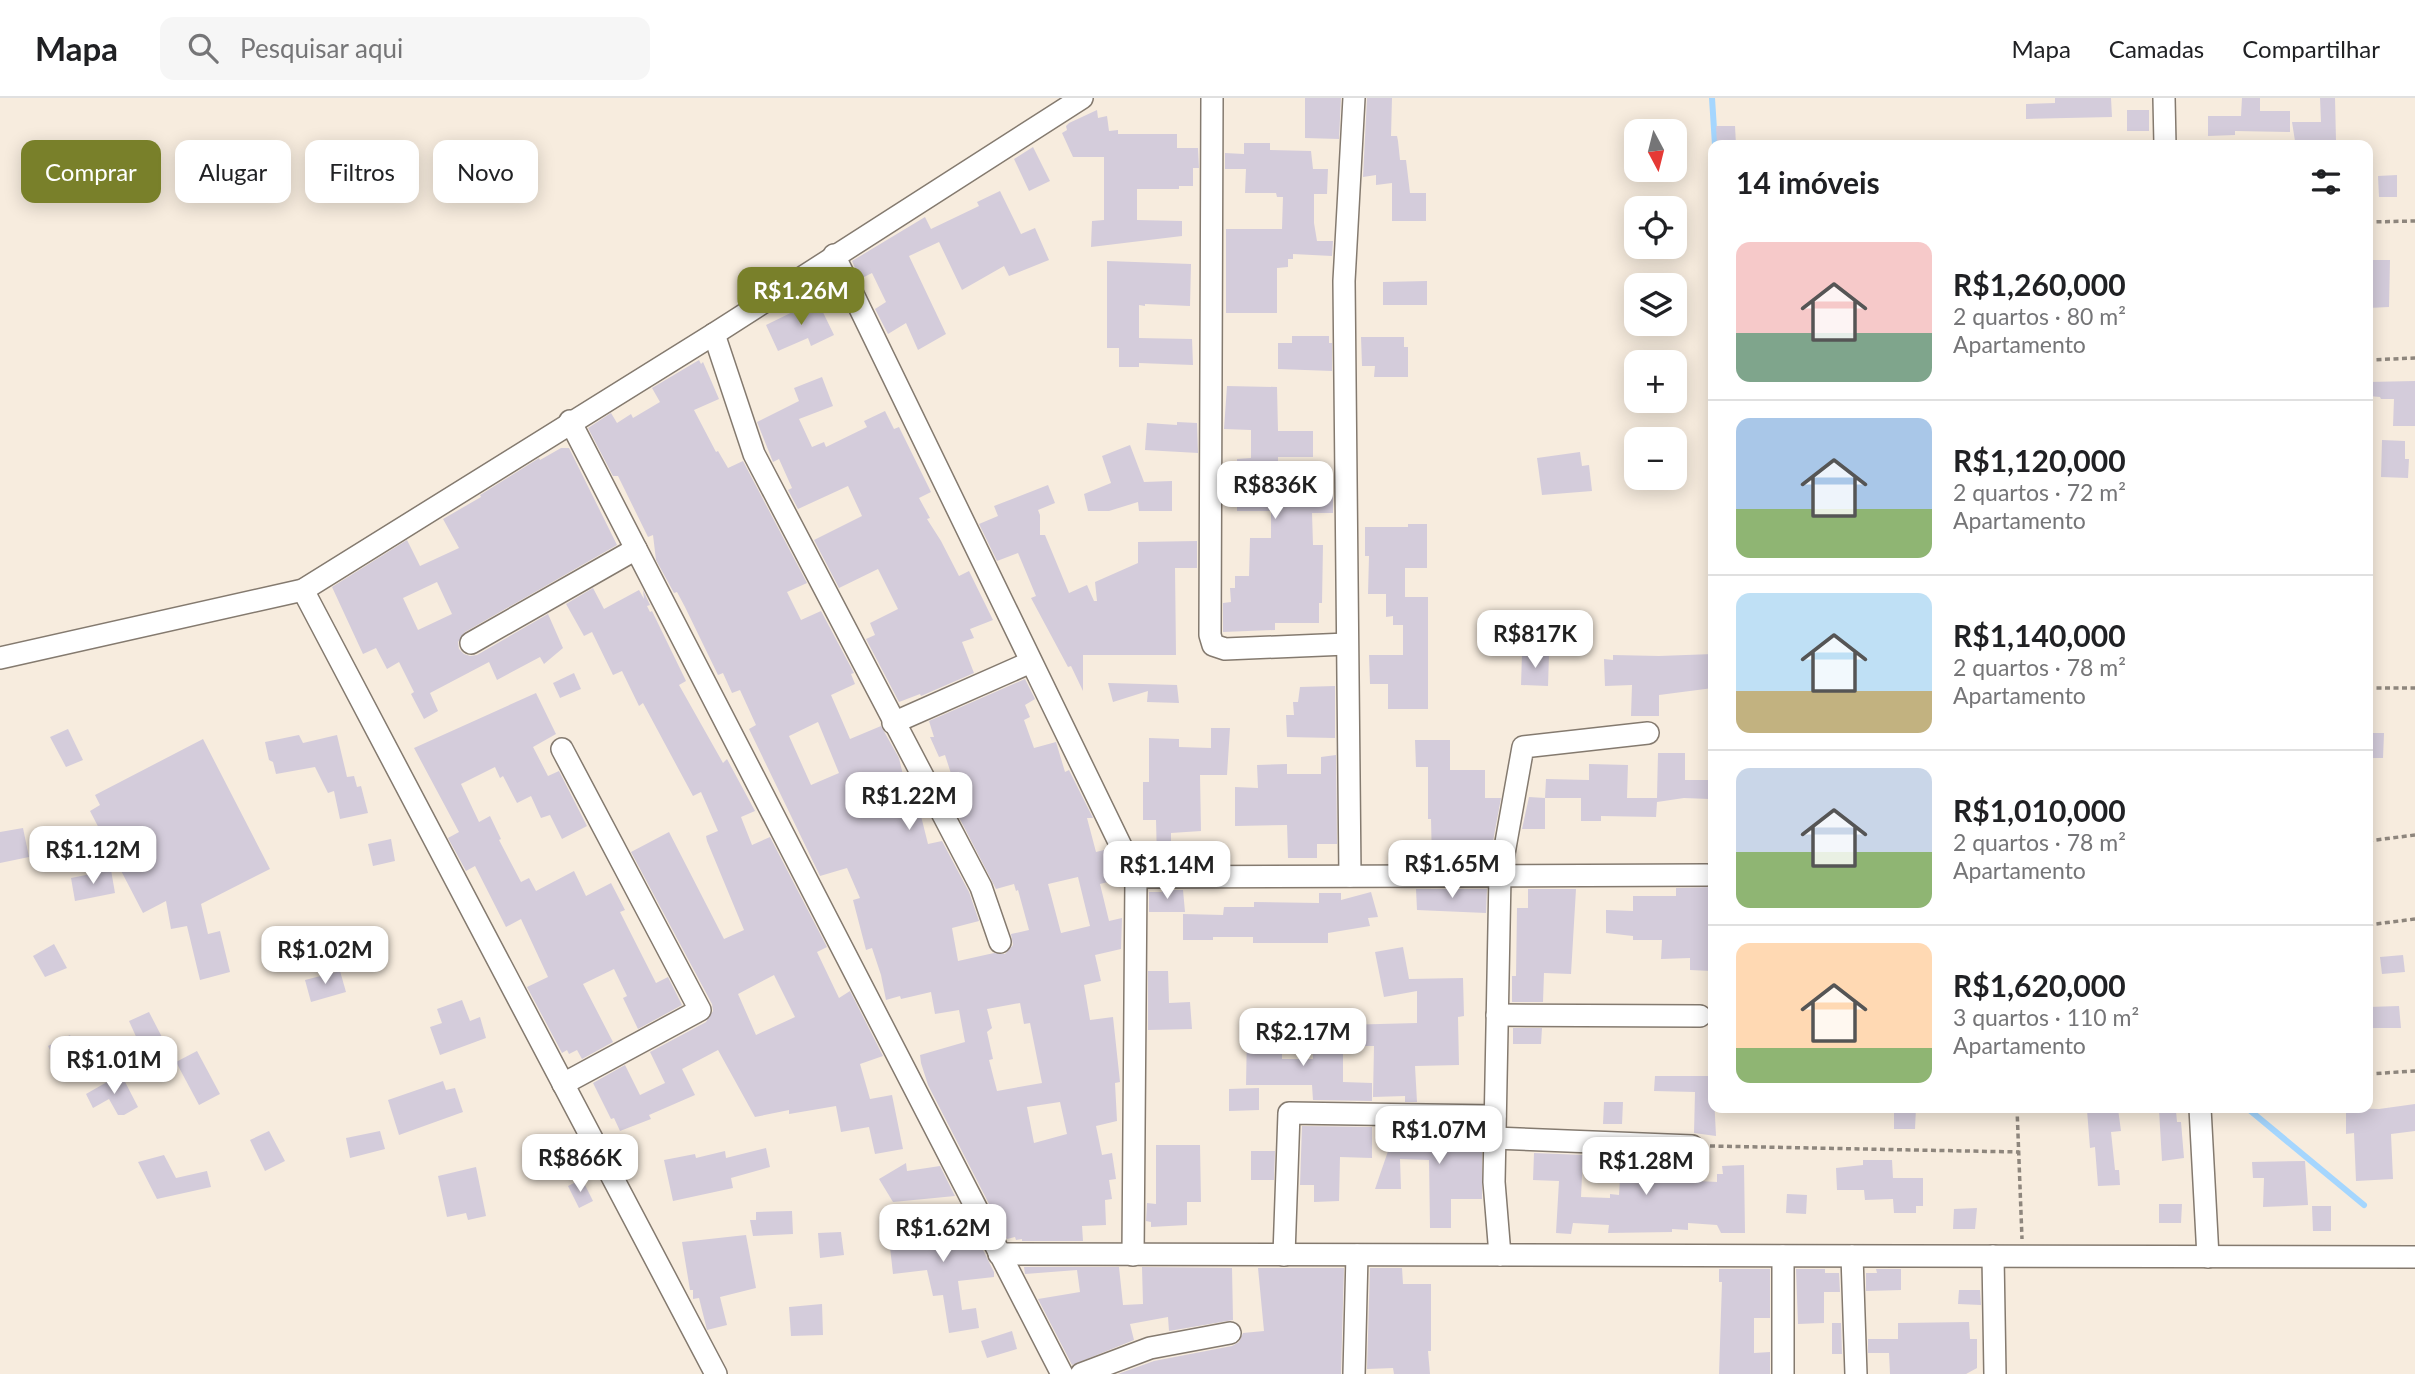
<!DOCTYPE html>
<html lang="pt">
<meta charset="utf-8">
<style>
:root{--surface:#fff;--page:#f6f6f6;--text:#202124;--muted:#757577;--line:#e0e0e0;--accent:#79802a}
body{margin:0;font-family:Lato,sans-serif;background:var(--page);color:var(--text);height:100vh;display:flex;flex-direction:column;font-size:26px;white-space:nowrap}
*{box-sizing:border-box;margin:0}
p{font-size:23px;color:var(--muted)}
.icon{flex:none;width:38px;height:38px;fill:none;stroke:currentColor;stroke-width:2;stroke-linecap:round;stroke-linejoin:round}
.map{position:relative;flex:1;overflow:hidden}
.sheet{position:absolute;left:1708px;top:42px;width:665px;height:973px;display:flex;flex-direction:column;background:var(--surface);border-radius:14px;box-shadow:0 4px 18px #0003}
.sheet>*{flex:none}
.top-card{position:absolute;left:21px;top:42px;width:665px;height:63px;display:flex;gap:14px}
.needle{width:46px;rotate:173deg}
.fabs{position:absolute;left:1624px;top:21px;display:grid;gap:14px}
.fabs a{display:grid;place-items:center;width:63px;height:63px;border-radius:14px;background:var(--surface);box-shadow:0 4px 18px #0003;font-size:35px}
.price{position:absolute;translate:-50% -60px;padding:0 16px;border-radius:14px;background:#fff;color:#222;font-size:23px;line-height:46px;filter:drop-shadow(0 2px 4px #0008)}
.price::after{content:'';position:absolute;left:50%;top:42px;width:21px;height:16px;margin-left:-10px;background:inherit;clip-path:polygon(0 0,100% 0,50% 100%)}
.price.on{background:var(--accent);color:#fff}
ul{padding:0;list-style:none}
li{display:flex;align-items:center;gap:21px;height:175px;padding:0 28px}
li+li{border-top:2px solid var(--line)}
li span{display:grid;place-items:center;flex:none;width:196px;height:140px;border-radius:14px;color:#555}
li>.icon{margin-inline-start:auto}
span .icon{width:84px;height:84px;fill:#fffc;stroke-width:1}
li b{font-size:30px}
h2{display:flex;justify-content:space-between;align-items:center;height:84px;padding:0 28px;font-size:30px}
.tag{padding:0 24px;border-radius:14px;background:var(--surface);box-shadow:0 4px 18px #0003;font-size:24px;line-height:63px}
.tag.on{background:var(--accent);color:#fff}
header{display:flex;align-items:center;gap:42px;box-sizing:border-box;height:98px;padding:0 35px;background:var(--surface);border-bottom:2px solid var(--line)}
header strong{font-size:33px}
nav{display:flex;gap:38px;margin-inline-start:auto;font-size:24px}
.search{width:490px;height:63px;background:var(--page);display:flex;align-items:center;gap:18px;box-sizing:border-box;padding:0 24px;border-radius:14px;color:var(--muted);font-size:26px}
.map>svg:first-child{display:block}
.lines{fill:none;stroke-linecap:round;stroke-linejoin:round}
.stream{stroke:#a5d6fe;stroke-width:6}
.building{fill:#d4ccdb;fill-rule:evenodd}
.minor-casing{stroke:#847a6f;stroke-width:24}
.path{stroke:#8e867d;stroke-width:3.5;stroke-dasharray:5 3.5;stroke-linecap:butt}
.minor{stroke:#fff;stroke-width:21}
</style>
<header>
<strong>Mapa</strong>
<div class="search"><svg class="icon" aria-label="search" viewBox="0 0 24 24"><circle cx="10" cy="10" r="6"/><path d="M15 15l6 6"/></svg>Pesquisar aqui</div>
<nav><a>Mapa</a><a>Camadas</a><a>Compartilhar</a></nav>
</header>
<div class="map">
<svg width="2415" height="1276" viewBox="0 0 2415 1276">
<rect width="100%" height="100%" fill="#f7ecde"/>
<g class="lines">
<g class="stream">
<path d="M1712,0l3,47"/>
<path d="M2247,1010l117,97"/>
</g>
</g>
<g class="building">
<path d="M1305,0h36l-2,41 -34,-1z"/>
<path d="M1367,0h25l-1,38h6l1,5 2,19h6l4,33h16v28h-34v-38l-16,2v-10l-13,2z"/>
<path d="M2055,0h56l1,19 -86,2v-15l29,-1z"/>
<path d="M2242,0h18v13h30v21l-55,-1v4l-27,1v-20h33z"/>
<path d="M2320,0h15l1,43h-41l-3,-19h29z"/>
<path d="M1097,12l1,8 9,-2 2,15 9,-1v4h59v14h21l1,20h-6v18h-14v3h-42v31l45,1v15l-91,11 1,-26 12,-1v-63h-31l-11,-24 5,-3 -1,-4 3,-3z"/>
<rect x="2127" y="12" width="22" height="21"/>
<path d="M1716,28h19l1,19h-19z"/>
<path d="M1244,45h26v7l41,1 2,18h15l-1,25h-13v29l3,18h16l-1,15 -39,-2v5h-5v8l-11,1v45h-51v-84h56l1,-32h-6l-1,-4h-31l1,-24h-21v-16l19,1z"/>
<path d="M1033,49l17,34 -21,10 -15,-32z"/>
<path d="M2397,77v22h-18l-1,-21z"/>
<path d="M1000,93l21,43 14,-6 14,32 -40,16 -5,-10 -42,24 -23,-48 -30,14 37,78 -28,16 -12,-27 -18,11 -13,-25 11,-7 -14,-29 -12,6 -8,-18 73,-44 6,12 48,-23 -2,-4z"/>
<path d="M2368,162h22l-1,47 -21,1z"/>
<path d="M1107,163l84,3 -1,42 -45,-2v2l-6,-1v33l53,1 1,26 -54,-2v4h-20v-19h-12z"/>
<path d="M1427,183v24h-44v-23z"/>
<path d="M817,202l17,35 -23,11 -3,-8 -30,13 -12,-26z"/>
<path d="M1292,238h37v7h3v28l-54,-2v-26h14z"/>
<path d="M1361,239h43v10h4v30h-34l1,-11h-13z"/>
<path d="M699,262l2,4 2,-2 16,37 -25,11 22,42 2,-1 10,17 15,-7 64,122 -20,9 14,28 20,-9 33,62 -3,1 4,10 -24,11 19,44 31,-13 18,32 4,17 -6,1 4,10 -3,1 10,32 13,-3 7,28 14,-3 27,51 10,29 -27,7 6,33 36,-8 11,1 8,-9 -2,-11 18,-4 -11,-40 -2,1 -2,-7 -18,5 -50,-97 10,-3 -11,-34 -6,2 -9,-20h4l-5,-16 96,-42 10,20 -10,6 5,12 -6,3 10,28 22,-6 9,30 4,-2 24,48h-6l9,34 12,-3 5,11 6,19 -19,5 9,37 13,-3 -1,31 -26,6 6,26 -17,4 6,35 23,-3 7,65 -5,1 2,38 -21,5 6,29 10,-2 4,26 -7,1 3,19 -7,1 1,25 -24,1 1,15h-61v-2l-6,1 -1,-3 -8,2 -79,-154 -7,-22 -1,-8 45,-13 -6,-32 -24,4 -4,-22 -30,7 -1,-3 -14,4 -5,-25 -9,-27 -6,2 -13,-50 7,-2 -13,-30 -27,8 -71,-147 7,-4 -16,-35 -8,3 -9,-20 -5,2 -33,-68 -8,-15 -3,1 -18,-33 -3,-25 -5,2 -30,-61h-5l-25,-48 23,-15 6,10 14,-9 2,4 27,-16 -8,-14zM818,624l21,51 -28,12 -22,-49zM1078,779l12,49 -29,7 -13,-49zM1020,905l4,21 6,-1 12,60 -45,8 -8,-31 4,-1 -6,-27 5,-4 -5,-19zM1060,1004l7,32 -33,9 -7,-36z"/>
<path d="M822,279l11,29 -34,13 13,28 12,-5 2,5 41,-20 -3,-6 21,-10 9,18 5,-2 32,65 -12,6 11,20 -3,1 14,22 18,35 10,-5 24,49 -23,9 4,9 -12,4 12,31 -53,23 -1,-2 -21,8 -33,-63 9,-4 -5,-12 28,-14 -20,-40 -39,19 -25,-48 48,-24 -14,-30 -50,23 -10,-19 4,-2 -13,-29 -6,3 -16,-40 42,-21 -5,-13z"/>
<path d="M2415,283v45h-22l1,-27h-13l-1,-2 -12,-1v-14z"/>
<path d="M1227,288l50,1 1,44h35v26h-35v31h55v25h-21l1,32h10l-1,58h-3v20h-44v7l-52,2v-29l8,-1 -1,-14h5v-12h14l1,-38h21v-27h-34v-52l14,-1v-28l-27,-1z"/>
<path d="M1177,324l20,1 1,30 -53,-3 2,-27 30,2z"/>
<path d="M2382,342l23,1v18h4l-1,19 -27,-1z"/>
<path d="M1130,347l14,37 28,-1v30h-33l-1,-9 -29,9h-21l-4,-17 27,-11 -9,-27z"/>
<path d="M561,350h8l48,97 -152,87 -7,10 1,7 5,5 6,2 7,-1 71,-41 15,34 -19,16 -4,-7 -43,23 -8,-18 -59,31 8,18 -14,8 -13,-25 3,-2 -15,-30 -12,7 -11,-21 -13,6 -31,-67 75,-47 13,26 39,-18 -16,-29 38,-22 -1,-2 56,-35 3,-2 1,2zM437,484l15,32 -34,16 -15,-32z"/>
<path d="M1580,354l2,14 7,-1 3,26 -50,4 -5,-37z"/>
<path d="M1048,387l7,18 -17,7 2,5v20h5l24,58 18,-8 7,16h3l-2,-19 43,-19v-21l59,-1v27h-22l1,87h-93v36l-12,-25 -3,1 -37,-69 5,-2 -18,-43 -21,8 -18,-37 19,-8 -4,-10z"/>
<path d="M1408,426h19v44h-22v29h23v112h-40v-25h-18l-1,-29h34v-30h-10v-9l-7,1v-23h-18l1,-38h-4v-29h43z"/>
<path d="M593,490l11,21 35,-19 5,9 -1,-9 7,15 -3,1 3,6 2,-1 34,70 -7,4 44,78 4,-4 28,52 -14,6 11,28 18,-8 57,110 -10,5 22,46 11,-7 33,65 -23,8 10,35 22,-4 11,54 -28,5 -6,-27 -28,5 -5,-26 -47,8v-4l-34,7 -37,-67 -36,19 13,26 -46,20 2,4 -31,12 -6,-13 -3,1 -18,-36 32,-18 15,30 25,-12 -15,-31 56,-30 7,-11 -1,-7 -81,-152 38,-20 55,107 20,-9 -37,-89 -1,-5 12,-5 -17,-39 -8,4 -50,-93 -4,3 -17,-35 -9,4 -21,-43 -8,4 -18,-32zM774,877l21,42 -39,18 -18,-41z"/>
<path d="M1522,556l27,1 -1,31 -27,-1z"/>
<path d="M1713,556v34l-54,7v21h-28l1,-31 -27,1 -1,-27 9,1v-5l46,1z"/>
<path d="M574,575l7,16 -21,9 -7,-15z"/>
<path d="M1108,585l69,2 2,18 -32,-1 1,-11 -35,11z"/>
<path d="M1335,588v52l-48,-1 -1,-22h8l-1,-13h5l2,-15z"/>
<path d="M536,595l20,41 -23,13 15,29 11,-5 28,55 -25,13 -12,-24 -9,3 -10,-22 -14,7 -14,-27 -3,2 -5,-11 -34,17 18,38 11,-6 11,23 -2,1 22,42 8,-4 7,13 38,-20 12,25 25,-13 14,27 -5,2 36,71 12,-6 14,28 -44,24 -15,-31 4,-2 -13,-27 -31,15 30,58 -31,17 -5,-9 -8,4 -2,-4 -5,3 -35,-66 21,-10 -27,-58 -15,8 -31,-61 -9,5 -18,-33 11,-6 -45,-84z"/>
<path d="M1211,630h19l-3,47h-27l1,56 -30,2v26h-14l-1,-39h-13v-38h6v-44l30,1v8l32,1z"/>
<path d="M68,631l15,31 -17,7 -16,-30z"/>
<path d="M2368,635h16l-1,25h-15z"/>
<path d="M299,637l4,8 34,-8 10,42 7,-1 3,11 4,-1 7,27 -28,6 -6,-28 -6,2 -13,-26 -39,7 -3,-12 -4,-2 -4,-18z"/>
<path d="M203,641l67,130 -69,35 7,30 12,-3 10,41 -30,8 -13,-54 -16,3 -5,-28 -23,12 -53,-102 10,-6 -5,-10z"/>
<path d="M1415,642h35v30h35v28h16l-12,65h-57l-1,-44h-3v-52h-12z"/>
<path d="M1658,655h27v27h24v19l-25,-1 -27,4 -1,15 -55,-1v5h-20v-23h-36l1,-19 43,1v-16l39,1 -1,33h30z"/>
<path d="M1336,657l1,89h-20v14h-29l-1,-33 -52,1v-39l23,1 -1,-23 30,-1v10h34v-17z"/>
<path d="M1529,699l16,1v31h-23z"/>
<path d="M23,730l6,29 -29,6v-31z"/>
<path d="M391,741l4,22 -22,5 -5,-22z"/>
<path d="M111,772l4,23 -40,8 -4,-23z"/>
<path d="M1713,789l-1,84 -22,-1v-12l-29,1 1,-19h-29v-4l-27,-3v-23l27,1v-15h43v-8z"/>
<path d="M1416,791h71l-1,24 -69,-3z"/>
<path d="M1528,791h48l-5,85 -27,-1 -1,29h-31v-26h4l1,-68h11z"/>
<path d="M1162,792h21l2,22h-36v-20h13z"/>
<path d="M1371,794l7,25 -10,1 2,8 -42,7v10h-75v-6h-40v3h-30v-26l40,1 1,-8h30v-5l65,1v-10h22v7z"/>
<path d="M54,846l13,24 -22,9 -12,-21z"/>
<path d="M1403,849l6,32 54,-1 1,38 -6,1 1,48 -44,1 2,36h-12v-6l-32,1 1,-51h-31v-21l74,-2v-32l-33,6 -9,-45z"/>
<path d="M2403,857l2,17 -23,2 -2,-17z"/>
<path d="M340,873l6,21 -35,10 -6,-22z"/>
<path d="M1148,873h20l1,32 21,-1 2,27 -44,1z"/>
<path d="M462,902l8,21 10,-4 6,21 -46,17 -10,-28 12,-4 -5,-14z"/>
<path d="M2399,908l2,22h-33v-21z"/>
<path d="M149,914l15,29 -21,11 -14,-31z"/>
<path d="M1513,930h29l-1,16h-28z"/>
<path d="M1247,934h35v27h31l-1,-21 31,-1v45l29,1v18l-59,-1 -1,-15h-66z"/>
<path d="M70,937l13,25 -23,11 -12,-25z"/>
<path d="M197,953l23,43 -21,11 -23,-43z"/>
<path d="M121,976l17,33 -14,8h-6l-9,-16 -16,9 -7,-14z"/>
<path d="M1655,978h58l3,60 -22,-3 1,-41 -41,-1z"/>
<path d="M443,983l3,9 9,-2 8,24 -64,23 -11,-35z"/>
<path d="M1259,990v22l-30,1v-22z"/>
<path d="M1604,1004h19l-1,22h-19z"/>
<path d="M2415,1006v27l-24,3 2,45 -37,2 -2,-48 -8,1v-26l33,1z"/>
<path d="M1894,1010h22l-1,21h-21z"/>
<path d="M2118,1011l3,22 -10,1 4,38h4l1,15 -22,1 -3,-39 -5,1 -3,-38z"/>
<path d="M2159,1012l17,1 1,11h4l3,36 -22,3z"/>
<path d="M1302,1028l70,1v31l-32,-1 -1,44 -25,1v-17h-14z"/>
<path d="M1396,1030l86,1v70h-31v29h-21l-1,-68 -29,-1 1,30h-26z"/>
<path d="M269,1033l16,30 -20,10 -15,-31z"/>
<path d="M380,1033l5,18 -35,9 -4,-20z"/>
<path d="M1156,1047h44l1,57h-14v23l-36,2v-5l-5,-1 1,-18 9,1z"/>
<path d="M766,1050l4,19 -39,11 2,10 -60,13 -9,-41 31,-6 1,4 29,-7 1,7z"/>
<path d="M1251,1053h24l-1,29h-23z"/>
<path d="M1534,1055l49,2 -2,42 29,1v-4l9,1 2,-33 10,1 1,-6 49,2 -1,21 37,2v-8h6l-1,-8 22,-1 1,68h-24l-4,-8 -29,-2v7l-16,-1v3l-64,1 1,-8 -36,-2 -2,11 -15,-1 3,-52 -26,-1z"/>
<path d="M164,1057l12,23 31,-7 4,16 -54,12 -19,-37z"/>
<path d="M1863,1062h29l1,18h30v28h-7v7h-22l-1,-14 -28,1 -1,-10h-27l-1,-22 27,-3z"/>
<path d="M2305,1063l3,44 -45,2 1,-29h-11l-1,-16z"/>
<path d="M906,1065l1,8 33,-5 15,30 -62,6 -14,-23z"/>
<path d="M476,1069l10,49 -18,4 -2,-7 -19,4 -9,-41z"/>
<path d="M582,1081l11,22 -14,7 -11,-22z"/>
<path d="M1787,1096l20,1 -1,19 -20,-1z"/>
<path d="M2159,1106h23l-1,19h-22z"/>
<path d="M2312,1108h19v25h-18z"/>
<path d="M1977,1110l-2,21h-22l1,-20z"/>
<path d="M792,1113l1,23 -40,2 -3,-16h6v-8z"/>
<path d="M970,1126l24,48v5l-36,4 4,29 14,-2 3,20 -30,5 -6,-38 -10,1 -6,-26 -34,4 -5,-45z"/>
<path d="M841,1134l3,23 -24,3 -2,-25z"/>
<path d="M746,1137l10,53 -36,9 7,28 -20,5 -8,-32 -6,1v-9h-3l-8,-48z"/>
<path d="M1024,1169h95l4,38 20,-1 -1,-37 90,1 1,52 -64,11 -1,-14 -38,7 4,16 -62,25 -34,-66 42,-7 -3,-22 -52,4z"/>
<path d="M1258,1170h86l-3,106h-223l36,-13 78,-15 7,-4 4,-9 21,-2z"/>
<path d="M1370,1170h32l1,16h28v67h-3l2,23h-36l-1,-6 -26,1z"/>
<path d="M1719,1171h51v49h-16v35l16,-1v22h-51l3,-92h-3z"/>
<path d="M1796,1171h29v4h14l1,19h-16v31l-26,1z"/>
<path d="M1876,1171h25v21l-35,1v-18h11z"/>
<path d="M1959,1192h21l1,15 -23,-1z"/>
<path d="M822,1206l1,31 -32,1 -2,-29z"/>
<path d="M1969,1224l1,17h7v29l-11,6h-76l-1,-21h-21v-14h30v-16z"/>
<path d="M1832,1225h9l1,31h-10z"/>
<path d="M1012,1233l5,18 -30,9 -6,-17z"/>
</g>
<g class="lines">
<defs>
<g id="minor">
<path d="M1212,0l-2,537 3,10 12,4 122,-5"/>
<path d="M2164,0l1,47"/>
<path d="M834,157l302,622 -3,378"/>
<path d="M714,236l40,120 227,433 19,55"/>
<path d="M570,323l492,953"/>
<path d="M303,492l413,784"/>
<path d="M471,545l165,-94"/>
<path d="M0,560l303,-68 411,-256 368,-236"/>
<path d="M893,625l138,-61"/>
<path d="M562,651l138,261 -137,74"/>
<path d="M1350,778l-6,-595 10,-183"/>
<path d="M1136,779l571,-2"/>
<path d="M1497,917l203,1"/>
<path d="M2200,1010l8,149"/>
<path d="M1494,1040l198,8"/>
<path d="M999,1156l1416,3"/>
<path d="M1284,1157l5,-142 206,3"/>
<path d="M1500,1157l-6,-73 6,-306 23,-129 125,-14"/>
<path d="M1783,1158v118"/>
<path d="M1852,1158l4,118"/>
<path d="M1993,1158l2,118"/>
<path d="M1081,1276l69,-26 80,-15"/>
<path d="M1354,1276l3,-119"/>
</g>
</defs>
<use href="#minor" class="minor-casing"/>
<g class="path">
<path d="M2368,124l47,-1"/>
<path d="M2368,262l47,-2"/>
<path d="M2368,590h47"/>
<path d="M2368,743l47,-6"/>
<path d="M2368,827l47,-6"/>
<path d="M2368,976l47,-3"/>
<path d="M2017,1010l5,131"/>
<path d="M1710,1048l309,6"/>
</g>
<use href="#minor" class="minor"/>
</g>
</svg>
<div class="fabs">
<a><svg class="needle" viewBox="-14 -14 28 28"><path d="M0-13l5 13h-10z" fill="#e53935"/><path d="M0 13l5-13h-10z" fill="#757577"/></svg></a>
<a><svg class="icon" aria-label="locate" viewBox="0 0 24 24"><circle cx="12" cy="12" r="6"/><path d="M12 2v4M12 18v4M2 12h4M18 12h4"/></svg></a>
<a><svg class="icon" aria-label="layers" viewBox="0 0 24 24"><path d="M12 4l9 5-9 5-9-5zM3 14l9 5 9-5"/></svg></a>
<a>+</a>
<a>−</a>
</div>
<b class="price on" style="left:801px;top:229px">R$1.26M</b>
<b class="price" style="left:1275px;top:423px">R$836K</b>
<b class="price" style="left:1535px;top:572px">R$817K</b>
<b class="price" style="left:909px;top:734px">R$1.22M</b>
<b class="price" style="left:93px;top:788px">R$1.12M</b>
<b class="price" style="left:1452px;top:802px">R$1.65M</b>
<b class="price" style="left:1167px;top:803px">R$1.14M</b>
<b class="price" style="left:325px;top:888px">R$1.02M</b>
<b class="price" style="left:1303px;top:970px">R$2.17M</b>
<b class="price" style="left:114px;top:998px">R$1.01M</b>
<b class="price" style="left:1439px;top:1068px">R$1.07M</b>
<b class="price" style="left:580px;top:1096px">R$866K</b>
<b class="price" style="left:1646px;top:1099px">R$1.28M</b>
<b class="price" style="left:943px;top:1166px">R$1.62M</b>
<div class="top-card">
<a class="tag on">Comprar</a>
<a class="tag">Alugar</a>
<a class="tag">Filtros</a>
<a class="tag">Novo</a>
</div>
<section class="sheet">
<h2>14 imóveis<svg class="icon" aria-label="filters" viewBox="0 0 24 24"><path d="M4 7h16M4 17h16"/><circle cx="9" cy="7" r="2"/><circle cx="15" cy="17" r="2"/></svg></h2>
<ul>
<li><span style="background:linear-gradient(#f6c9c9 65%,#7fa58c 0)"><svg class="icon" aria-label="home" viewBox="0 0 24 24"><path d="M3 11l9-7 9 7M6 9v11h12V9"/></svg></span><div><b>R$1,260,000</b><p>2 quartos · 80 m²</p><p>Apartamento</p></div></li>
<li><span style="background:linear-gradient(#a9c7e8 65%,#8fb573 0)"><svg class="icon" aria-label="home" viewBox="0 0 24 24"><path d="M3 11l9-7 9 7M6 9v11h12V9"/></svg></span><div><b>R$1,120,000</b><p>2 quartos · 72 m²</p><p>Apartamento</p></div></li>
<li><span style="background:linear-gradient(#bfe0f5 70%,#c2b280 0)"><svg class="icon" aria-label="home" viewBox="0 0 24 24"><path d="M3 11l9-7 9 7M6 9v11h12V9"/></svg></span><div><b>R$1,140,000</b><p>2 quartos · 78 m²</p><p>Apartamento</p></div></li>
<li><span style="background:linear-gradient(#c9d6e8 60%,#8fb573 0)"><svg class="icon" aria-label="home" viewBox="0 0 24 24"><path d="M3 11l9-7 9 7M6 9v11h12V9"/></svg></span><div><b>R$1,010,000</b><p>2 quartos · 78 m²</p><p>Apartamento</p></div></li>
<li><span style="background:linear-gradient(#ffd9b3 75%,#8fb573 0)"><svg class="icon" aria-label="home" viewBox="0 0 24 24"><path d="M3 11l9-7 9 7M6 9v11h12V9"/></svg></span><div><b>R$1,620,000</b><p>3 quartos · 110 m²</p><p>Apartamento</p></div></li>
</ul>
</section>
</div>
